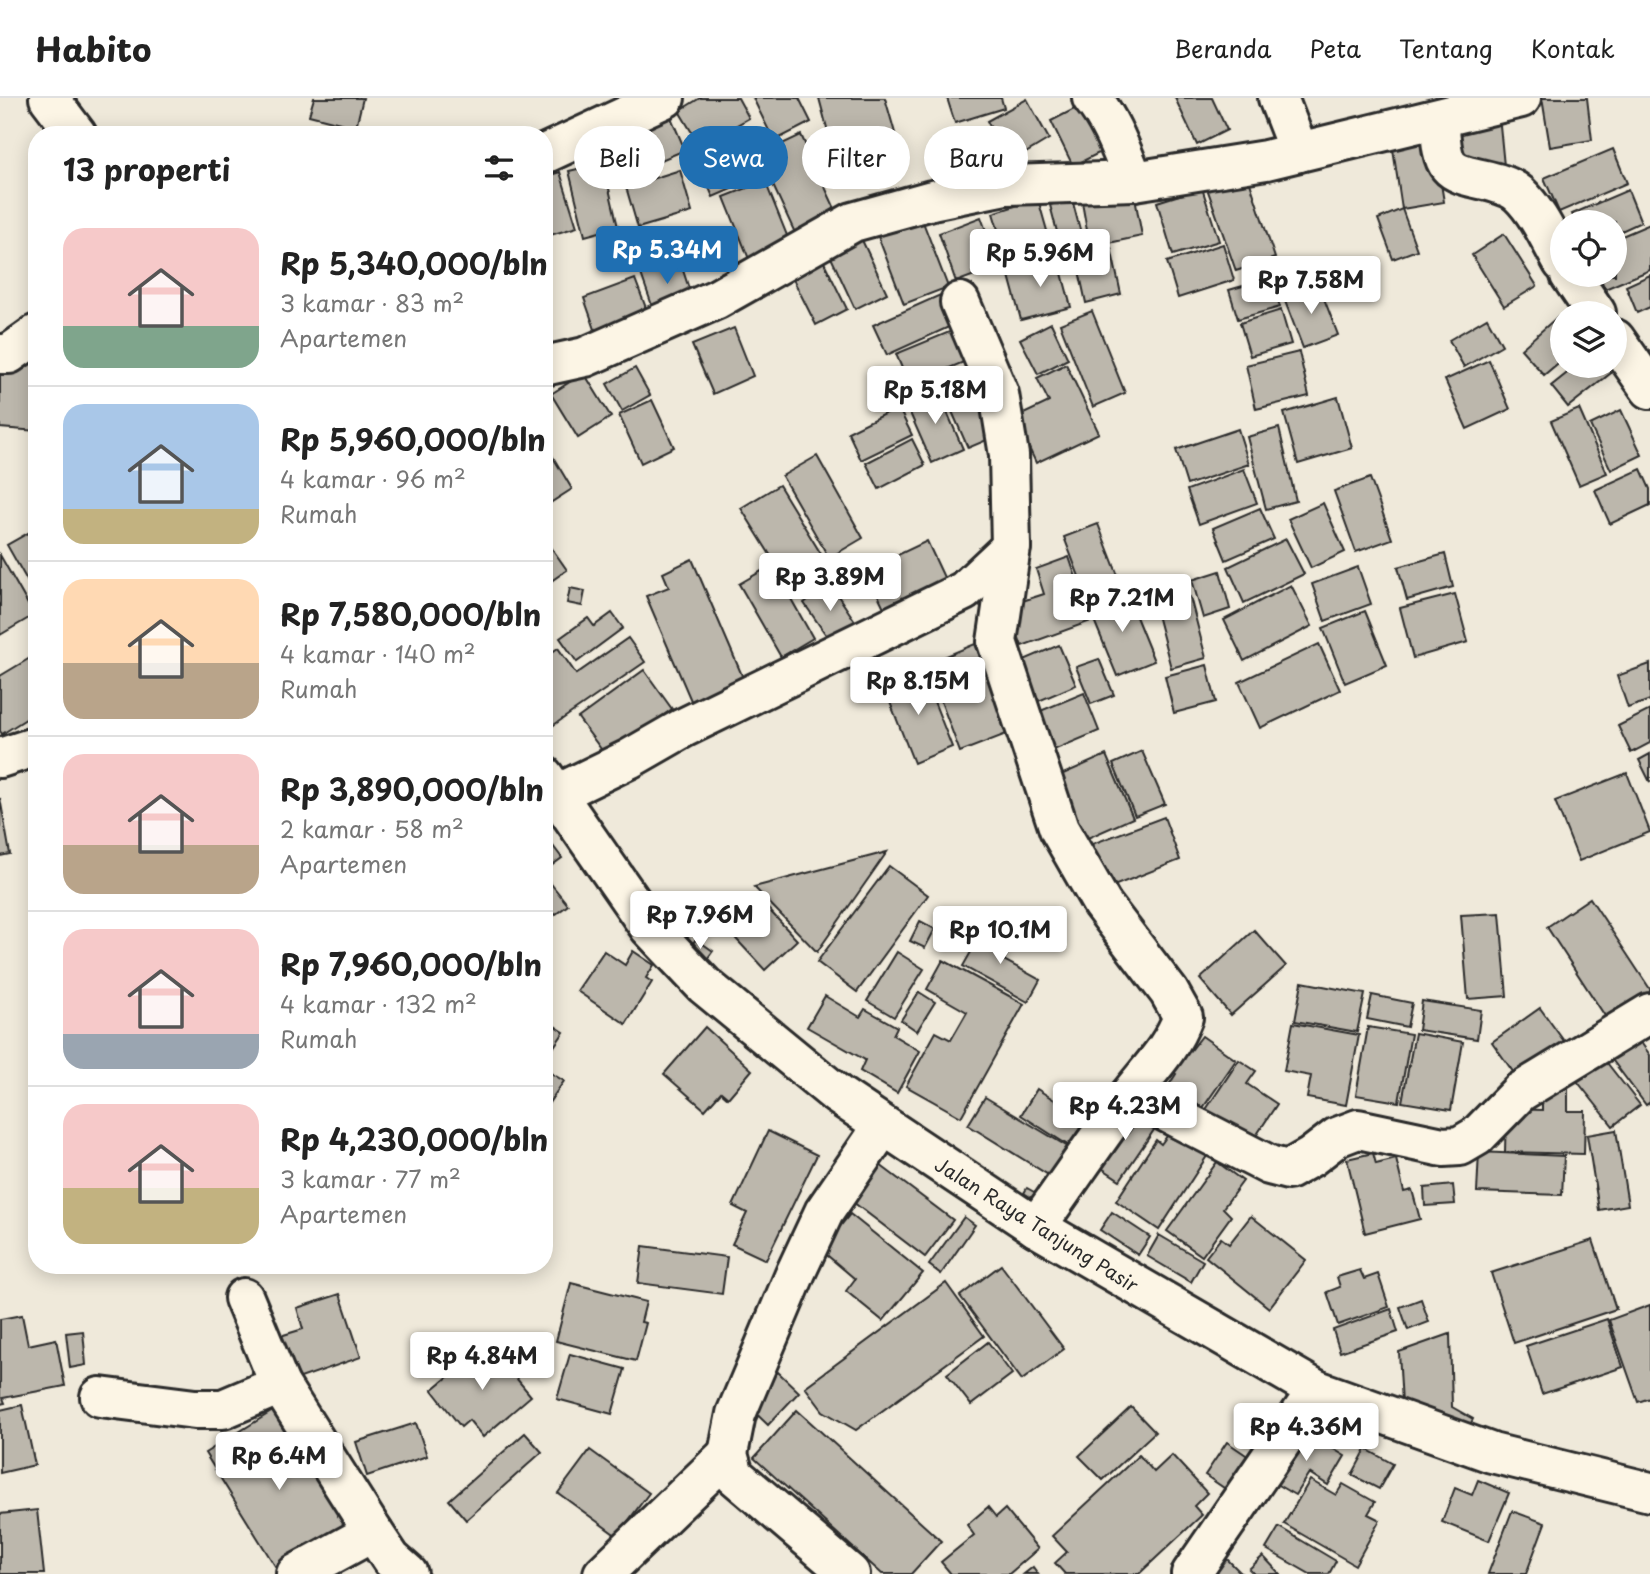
<!DOCTYPE html>
<html lang="id">
<meta charset="utf-8">
<style>
:root{--surface:#fff;--page:#f6f6f6;--text:#222;--muted:#767676;--line:#e0e0e0;--accent:#1f6fb2}
body{margin:0;font-family:"Playpen Sans",sans-serif;background:var(--page);color:var(--text);height:100vh;display:flex;flex-direction:column;font-size:26px;white-space:nowrap}
*{box-sizing:border-box;margin:0}
p{font-size:23px;color:var(--muted)}
.icon{flex:none;width:38px;height:38px;fill:none;stroke:currentColor;stroke-width:2;stroke-linecap:round;stroke-linejoin:round}
.map{position:relative;flex:1;overflow:hidden}
.panel{position:absolute;left:28px;top:28px;width:525px;height:1148px;display:flex;flex-direction:column;background:var(--surface);border-radius:28px;box-shadow:0 4px 18px #0003}
.panel>*{flex:none}
.guide{position:absolute;left:574px;top:28px;width:665px;height:63px;display:flex;gap:14px}
.buttons{position:absolute;left:1550px;top:112px;display:grid;gap:14px}
.buttons a{display:grid;place-items:center;width:77px;height:77px;border-radius:50%;background:var(--surface);box-shadow:0 4px 18px #0003;font-size:35px}
.price{position:absolute;translate:-50% -60px;padding:0 16px;border-radius:7px;background:#fff;color:#222;font-size:23px;line-height:46px;filter:drop-shadow(0 2px 4px #0008)}
.price::after{content:'';position:absolute;left:50%;top:42px;width:21px;height:16px;margin-left:-10px;background:inherit;clip-path:polygon(0 0,100% 0,50% 100%)}
.price.active{background:var(--accent);color:#fff}
ul{padding:0;list-style:none}
li{display:flex;align-items:center;gap:21px;height:175px;padding:0 35px}
li+li{border-top:2px solid var(--line)}
li span{display:grid;place-items:center;flex:none;width:196px;height:140px;border-radius:21px;color:#555}
li>.icon{margin-inline-start:auto}
span .icon{width:84px;height:84px;fill:#fffc;stroke-width:1}
li b{font-size:30px}
h2{display:flex;justify-content:space-between;align-items:center;height:84px;padding:0 35px;font-size:30px}
.pill{padding:0 24px;border-radius:32px;background:var(--surface);box-shadow:0 4px 18px #0003;font-size:24px;line-height:63px}
.pill.active{background:var(--accent);color:#fff}
header{display:flex;align-items:center;gap:42px;box-sizing:border-box;height:98px;padding:0 35px;background:var(--surface);border-bottom:2px solid var(--line)}
header strong{font-size:33px}
nav{display:flex;gap:38px;margin-inline-start:auto;font-size:24px}
.map>svg:first-child{display:block}
.building{fill:#bcb7ac;stroke:#2b2b2b;stroke-width:2}
.lines{fill:none;stroke-linecap:round;stroke-linejoin:round}
.minor-casing{stroke:#2b2b2b;stroke-width:44}
.tertiary-casing{stroke:#2b2b2b;stroke-width:44}
.minor{stroke:#fcf5e5;stroke-width:38}
.tertiary{stroke:#fcf5e5;stroke-width:38}
.labels{text-anchor:middle;dominant-baseline:central;stroke-width:6;stroke-linejoin:round;paint-order:stroke}
.street-label{font-size:19px;fill:#2b2b2b;stroke:#fcf5e5}
</style>
<header>
<strong>Habito</strong>
<nav><a>Beranda</a><a>Peta</a><a>Tentang</a><a>Kontak</a></nav>
</header>
<div class="map">
<svg width="1650" height="1476" viewBox="0 0 1650 1476">
<rect width="100%" height="100%" fill="#efe9da"/>
<filter id="ink" filterUnits="userSpaceOnUse"><feTurbulence type="fractalNoise" baseFrequency=".0143" numOctaves="2"/><feDisplacementMap in="SourceGraphic" scale="14" xChannelSelector="R" yChannelSelector="G"/><feConvolveMatrix kernelMatrix="1 2 1 2 8 2 1 2 1" color-interpolation-filters="sRGB"/></filter>
<g filter="url(#ink)">
<g class="building">
<path d="M314,0h49l-7,29 -47,-12z"/>
<path d="M700,0h38l11,20 -49,28 -21,-35z"/>
<path d="M753,0h46l12,24 -37,19z"/>
<path d="M819,0h66l12,42 -62,18z"/>
<path d="M947,0h54l3,10 -49,15z"/>
<path d="M1175,0h37l15,32 -30,15z"/>
<path d="M1542,0h45l5,42 -42,7z"/>
<path d="M1027,1l22,40 -40,24 -22,-42z"/>
<path d="M1082,7l23,45 -32,16 -22,-45z"/>
<path d="M670,17l15,35 -38,16 -14,-35z"/>
<path d="M1499,17l5,51 -40,5 -6,-52z"/>
<path d="M1432,31l12,73 -42,7 -11,-73z"/>
<path d="M750,37l16,39 -53,23 -17,-39z"/>
<path d="M801,37l36,78 -42,20 -36,-78z"/>
<path d="M1613,51l14,34 -68,29 -15,-34z"/>
<path d="M603,65l15,64 -33,9 -16,-65z"/>
<path d="M680,72l12,42 -54,16 -12,-41z"/>
<path d="M560,74l17,55 -33,10v-60z"/>
<path d="M1247,76l28,84 -39,13 -29,-83z"/>
<path d="M765,83l25,62 -41,16 -25,-62z"/>
<path d="M1133,89l9,49 -52,11 -9,-50z"/>
<path d="M1202,90l17,53 -46,14 -16,-53z"/>
<path d="M1628,92l13,32 -26,12v-12h-39l-4,-8z"/>
<path d="M1038,101l15,53 -44,14 -16,-53z"/>
<path d="M1072,101l13,50 -22,6 -13,-50z"/>
<path d="M918,111l30,78 -44,17 -30,-78z"/>
<path d="M1402,111l15,41 -24,9 -15,-40z"/>
<path d="M981,119l18,49 -43,16 -17,-49z"/>
<path d="M1650,126v46l-45,19 -6,-14h16v-36z"/>
<path d="M1504,136l33,52 -33,20 -32,-51z"/>
<path d="M861,140l26,55 -32,16 -26,-56z"/>
<path d="M1223,146l11,36 -56,18 -11,-36z"/>
<path d="M1111,150l10,46 -35,9 -10,-46z"/>
<path d="M820,156l27,55 -31,16 -28,-56z"/>
<path d="M679,160l14,43 -38,13 -15,-43z"/>
<path d="M1058,160l13,49 -50,13 -13,-48z"/>
<path d="M1650,177v32l-13,6 -11,-27z"/>
<path d="M1271,180l9,29 -42,12 -9,-29z"/>
<path d="M635,181l14,37 -52,19 -13,-37z"/>
<path d="M1318,185l20,52 -35,13 -20,-52z"/>
<path d="M947,194l13,30 -73,33 -14,-30z"/>
<path d="M1281,212l10,34 -41,12 -10,-33z"/>
<path d="M1092,213l33,82 -32,14 -33,-83z"/>
<path d="M1557,219l6,6v36l-19,16 -23,-26z"/>
<path d="M1487,220l15,27 -38,22 -15,-27z"/>
<path d="M1051,225l17,36 -30,15 -18,-35z"/>
<path d="M734,230l19,48 -40,18 -21,-49z"/>
<path d="M959,230l12,31 -62,26 -13,-31z"/>
<path d="M1299,254l10,44 -53,13 -10,-44z"/>
<path d="M18,262l19,2v69l-37,-3v-57l17,2z"/>
<path d="M1489,262l21,49 -43,20 -22,-49z"/>
<path d="M1066,266l33,69 -63,30 -21,-45 34,-16 -12,-24z"/>
<path d="M1576,268h29l6,7 -43,34 -17,-21z"/>
<path d="M635,270l15,27 -28,16 -15,-27z"/>
<path d="M584,275l27,44 -33,21 -27,-44z"/>
<path d="M977,278l24,58 -33,14 -25,-57z"/>
<path d="M937,291l26,60 -31,14 -26,-59z"/>
<path d="M1338,299l14,51 -54,16 -14,-51z"/>
<path d="M652,302l22,47 -33,16 -22,-48z"/>
<path d="M898,309l14,28 -51,25 -13,-28z"/>
<path d="M1579,311l28,64 -28,12 -28,-64z"/>
<path d="M1621,312l21,45 -31,15 -21,-45z"/>
<path d="M1279,330l17,73 -30,8 -19,-72z"/>
<path d="M1238,331l11,35 -62,21 -11,-35z"/>
<path d="M912,341l13,26 -46,24 -13,-26z"/>
<path d="M544,344l28,47 -25,16 -3,-5z"/>
<path d="M817,358l46,82 -34,20 -47,-82z"/>
<path d="M1244,371l13,34 -58,21 -12,-34z"/>
<path d="M1641,371l9,20v16l-40,19 -15,-34z"/>
<path d="M1370,380l22,61 -36,13 -22,-61z"/>
<path d="M779,387l45,74 -37,23 -46,-74z"/>
<path d="M1323,405l22,49 -34,16 -23,-49z"/>
<path d="M1260,410l14,31 -48,21 -13,-32z"/>
<path d="M1098,426l24,62 -34,14 -24,-63z"/>
<path d="M37,430v70l-30,-53z"/>
<path d="M544,439l23,33 -23,16z"/>
<path d="M1286,441l18,35 -60,29 -16,-36z"/>
<path d="M927,443l21,45 -61,28 -21,-44z"/>
<path d="M1445,456l8,33 -46,13 -9,-33z"/>
<path d="M0,457l34,60 -34,20z"/>
<path d="M1069,459l22,64 -69,25 -15,-40 37,-12 -8,-25z"/>
<path d="M692,461l55,128 -52,23 -49,-114 23,-9 -6,-14z"/>
<path d="M772,467l41,73 -32,19 -42,-73z"/>
<path d="M1358,469l13,37 -46,17 -13,-37z"/>
<path d="M1220,473l10,38 -27,9 -11,-38z"/>
<path d="M830,486l27,40 -26,18 -27,-39z"/>
<path d="M1291,487l21,41 -68,35 -20,-41z"/>
<path d="M570,490l15,3 -3,15 -15,-3z"/>
<path d="M1126,494l28,69 -37,15 -28,-68z"/>
<path d="M1455,496l13,48 -55,16 -13,-50z"/>
<path d="M1190,499l16,61 -35,10 -16,-61z"/>
<path d="M1365,513l22,54 -42,18 -22,-55z"/>
<path d="M612,515l11,15 -46,34 -17,-24 28,-20 6,8z"/>
<path d="M628,540l17,24 -97,67 -4,-5v-66l14,-10 18,26z"/>
<path d="M975,546l34,89 -49,19 -33,-88z"/>
<path d="M1319,546l21,46 -80,38 -21,-46z"/>
<path d="M1059,547l17,40 -42,18 -17,-40z"/>
<path d="M30,560l7,11v43l-35,22 -2,-3v-55z"/>
<path d="M1099,561l15,36 -23,9 -15,-37z"/>
<path d="M1650,566v36l-22,8 -11,-32z"/>
<path d="M1207,567l9,37 -42,11 -9,-37z"/>
<path d="M644,572l28,39 -65,48 -29,-39z"/>
<path d="M922,573l30,76 -38,16 -30,-76z"/>
<path d="M1084,595l15,38 -50,21 -16,-38z"/>
<path d="M1650,612v33l-19,10 -13,-27z"/>
<path d="M1142,653l23,53 -30,12 -22,-52z"/>
<path d="M1650,656v28l-11,-22z"/>
<path d="M1106,657l27,63 -52,23 -27,-63z"/>
<path d="M1627,675l23,59 -71,29 -24,-60z"/>
<path d="M0,700l10,56 -10,2z"/>
<path d="M1164,719l16,43 -79,31 -17,-44z"/>
<path d="M544,736l18,24 -18,13z"/>
<path d="M887,754l-70,100 -63,-65z"/>
<path d="M889,768l39,29 -71,97 -40,-30z"/>
<path d="M544,777l24,30 -24,18z"/>
<path d="M757,799l40,43 -32,30 -40,-43z"/>
<path d="M1590,800l60,91v6l-41,27 -62,-95z"/>
<path d="M720,807l6,14 -27,12 -6,-15z"/>
<path d="M1500,815l7,83 -39,3 -7,-84z"/>
<path d="M920,823l15,8 -10,19 -15,-7z"/>
<path d="M984,831l28,16 -8,15 36,20 -12,22 -65,-36z"/>
<path d="M1254,832l32,36 -55,49 -31,-36z"/>
<path d="M696,841l17,12 -9,12 -16,-13z"/>
<path d="M604,853l21,14 8,-14 21,14 -8,13 6,4 -26,42 -49,-33z"/>
<path d="M897,854l27,17 -30,48 -27,-16z"/>
<path d="M943,862l81,44 -63,113 -55,-31 30,-54 15,8 16,-28 -40,-23z"/>
<path d="M1302,884l63,12 -8,38 -62,-11z"/>
<path d="M919,894l16,10 -18,29 -16,-11z"/>
<path d="M1372,897l40,8 -5,24 -40,-8z"/>
<path d="M825,898l35,21 5,-8 32,18 -4,8 27,16 -23,42 -37,-22 5,-11 -58,-33z"/>
<path d="M1422,903l59,9 -4,29 -59,-9z"/>
<path d="M1540,910l29,40 -48,35 -29,-41z"/>
<path d="M544,921l20,13 -20,29z"/>
<path d="M1293,925l66,12 -13,70 -39,-7 4,-22 -27,-5z"/>
<path d="M705,929l47,43 -24,28 -7,-6 -16,18 -41,-36z"/>
<path d="M1368,929l43,7 -12,68 -43,-7z"/>
<path d="M1415,935l48,9 -12,68 -49,-8z"/>
<path d="M1202,938l34,24 -36,52 -33,-24 9,-14 -13,-9 17,-25 12,9z"/>
<path d="M1637,939l13,18v47l-4,3 -36,-48z"/>
<path d="M1604,961l36,46 -27,21 -36,-45z"/>
<path d="M1239,962l17,11 -9,13 30,20 -27,41 -47,-31z"/>
<path d="M544,971l20,12 -20,29z"/>
<path d="M1542,990l26,1v22h17l-1,43 -79,-2 1,-43 36,1z"/>
<path d="M1037,991l54,34 -17,26 -53,-34z"/>
<path d="M985,999l88,53 -18,29 -87,-54z"/>
<path d="M1130,1006l28,20 -38,56 -29,-19z"/>
<path d="M1616,1032l12,75 -29,5 -12,-75z"/>
<path d="M768,1033l49,24 -51,105 -34,-16 15,-31 -14,-7z"/>
<path d="M1170,1034l37,24 -48,74 -43,-29 40,-61 5,4z"/>
<path d="M1479,1054l85,4 -2,39 -85,-3z"/>
<path d="M1373,1055l3,11 20,-5 8,33 8,-2 8,29 -55,14 -18,-74z"/>
<path d="M876,1064l77,58 -28,37 -76,-58z"/>
<path d="M1217,1064l26,19 -20,27 8,8 -29,40 -35,-25z"/>
<path d="M1453,1087l2,19 -30,2 -1,-18z"/>
<path d="M1027,1090l23,13 -4,6 -22,-14z"/>
<path d="M1112,1114l38,25 -12,18 -38,-25z"/>
<path d="M850,1116l73,59 -40,48 -37,-30 9,-12 -34,-29z"/>
<path d="M1251,1118l55,44 -37,48 -63,-51 15,-19 8,6z"/>
<path d="M964,1119l11,8 -34,49 -12,-9z"/>
<path d="M1159,1137l44,26 -12,21 -44,-26z"/>
<path d="M1593,1142l23,69 -102,34 -23,-70z"/>
<path d="M643,1148l84,11 -5,37 -84,-11z"/>
<path d="M1001,1167l63,84 -42,31 -62,-84z"/>
<path d="M1360,1172l4,9 14,-5 11,33 -51,18 -11,-33 13,-5 -3,-10z"/>
<path d="M571,1185l75,19 -5,20 5,1 -10,38 -80,-20z"/>
<path d="M946,1185l38,53 -128,94 -33,-19 -18,-24z"/>
<path d="M340,1196l21,63 -69,24 -15,-44 26,-8 -6,-21z"/>
<path d="M1421,1201l8,23 -21,8 -8,-23z"/>
<path d="M1650,1207v93l-12,4 -29,-82z"/>
<path d="M1391,1211l7,23 -58,20 -7,-22z"/>
<path d="M22,1217l6,30 28,-6 9,47 -62,12 2,5 -5,1v-85z"/>
<path d="M1607,1221l16,48 -81,27 -16,-48z"/>
<path d="M83,1233l3,34 -16,3 -4,-35z"/>
<path d="M1450,1236l2,73 21,12 -7,15 -64,-31 -3,-51z"/>
<path d="M988,1244l24,32 -41,31 -24,-31z"/>
<path d="M488,1246l43,52 -48,41 -14,-17 -8,7 -29,-37z"/>
<path d="M570,1256l55,15 -13,45 -55,-15z"/>
<path d="M778,1274l21,20 -31,33 -21,-20z"/>
<path d="M22,1307l13,60 -35,8v-63z"/>
<path d="M1131,1309l24,25 -52,48 -24,-24z"/>
<path d="M276,1311l77,123 -73,42 -75,-121z"/>
<path d="M797,1312l144,131 -30,33h-29l-128,-116z"/>
<path d="M416,1325l11,33 -60,20 -11,-34z"/>
<path d="M1299,1330l46,28 -17,29 -19,-12 -14,22 -26,-15z"/>
<path d="M525,1335l17,19 -76,68 -17,-20z"/>
<path d="M1227,1344l25,17 -22,33 -25,-17z"/>
<path d="M1366,1351l27,15 -14,25 -27,-14z"/>
<path d="M590,1352l59,43 -32,43 -59,-43z"/>
<path d="M1139,1357l15,17 18,-17 35,38 -13,13 8,9 -63,59h-74l-10,-11 12,-11 -15,-16z"/>
<path d="M1310,1382l26,15 7,-11 32,18 -7,12 12,6 -25,45 -71,-41z"/>
<path d="M1478,1382l31,13 -20,48 -47,-19 13,-34 17,7z"/>
<path d="M988,1409l8,10 9,-8 33,40 -29,25h-58l-10,-12 33,-27 -7,-10z"/>
<path d="M37,1412l7,64h-44v-60z"/>
<path d="M1512,1413l33,12 -19,51h-38z"/>
<path d="M1279,1429l57,34 -7,13h-19l-44,-25z"/>
<path d="M1263,1458l17,18h-26l-5,-5z"/>
<path d="M1227,1461l15,15h-30z"/>
<path d="M1033,1469l5,7h-14z"/>
</g>
<g class="lines">
<defs>
<g id="minor">
<path d="M1092,0c20,24 30,55 42,83"/>
<path d="M1278,0l21,54"/>
<path d="M1439,21c2,13 1,36 10,47 12,15 51,11 70,28 19,18 31,46 44,69"/>
<path d="M544,56l121,-56"/>
<path d="M1570,177l26,38"/>
<path d="M960,204l39,92 10,61 2,92 -14,95 62,187 43,75 67,88 14,25c-12,32 -34,53 -54,79 -32,43 -62,88 -93,131"/>
<path d="M1615,241l35,50"/>
<path d="M0,256h9l28,-20"/>
<path d="M544,268l41,-9 132,-58 136,-77 79,-22 74,-15 128,-4 132,-21 255,-62"/>
<path d="M0,660l37,-12"/>
<path d="M557,696l72,-35 54,-31 281,-137 47,-44"/>
<path d="M1131,996l138,71 19,5 23,-13 26,-20 21,-8 85,18 17,-1 17,-10 43,-44 130,-79"/>
<path d="M244,1200l36,87 93,147 18,27 17,15"/>
<path d="M100,1299l95,12h28l57,-24"/>
<path d="M296,1476l77,-42"/>
<path d="M603,1476l125,-120"/>
<path d="M850,1476l-116,-99 -6,-21 8,-40 60,-142 28,-60 59,-86"/>
<path d="M1191,1476l126,-184"/>
</g>
<g id="tertiary">
<path d="M49,0l28,37"/>
<path d="M544,678l105,151 55,58 134,110 198,132 281,163 175,63 158,39"/>
</g>
</defs>
<use href="#minor" class="minor-casing"/>
<use href="#tertiary" class="tertiary-casing"/>
<use href="#minor" class="minor"/>
<use href="#tertiary" class="tertiary"/>
</g>
</g>
<g class="labels">
<g class="street-label">
<text transform="translate(1037 1126) rotate(32)">Jalan Raya Tanjung Pasir</text>
</g>
</g>
</svg>
<div class="buttons">
<a><svg class="icon" aria-label="locate" viewBox="0 0 24 24"><circle cx="12" cy="12" r="6"/><path d="M12 2v4M12 18v4M2 12h4M18 12h4"/></svg></a>
<a><svg class="icon" aria-label="layers" viewBox="0 0 24 24"><path d="M12 4l9 5-9 5-9-5zM3 14l9 5 9-5"/></svg></a>
</div>
<b class="price active" style="left:667px;top:188px">Rp 5.34M</b>
<b class="price" style="left:1040px;top:191px">Rp 5.96M</b>
<b class="price" style="left:1311px;top:218px">Rp 7.58M</b>
<b class="price" style="left:935px;top:328px">Rp 5.18M</b>
<b class="price" style="left:830px;top:515px">Rp 3.89M</b>
<b class="price" style="left:1122px;top:536px">Rp 7.21M</b>
<b class="price" style="left:918px;top:619px">Rp 8.15M</b>
<b class="price" style="left:700px;top:853px">Rp 7.96M</b>
<b class="price" style="left:1000px;top:868px">Rp 10.1M</b>
<b class="price" style="left:1125px;top:1044px">Rp 4.23M</b>
<b class="price" style="left:482px;top:1294px">Rp 4.84M</b>
<b class="price" style="left:1306px;top:1365px">Rp 4.36M</b>
<b class="price" style="left:279px;top:1394px">Rp 6.4M</b>
<div class="guide">
<a class="pill">Beli</a>
<a class="pill active">Sewa</a>
<a class="pill">Filter</a>
<a class="pill">Baru</a>
</div>
<section class="panel">
<h2>13 properti<svg class="icon" aria-label="filters" viewBox="0 0 24 24"><path d="M4 7h16M4 17h16"/><circle cx="9" cy="7" r="2"/><circle cx="15" cy="17" r="2"/></svg></h2>
<ul>
<li><span style="background:linear-gradient(#f6c9c9 70%,#7fa58c 0)"><svg class="icon" aria-label="home" viewBox="0 0 24 24"><path d="M3 11l9-7 9 7M6 9v11h12V9"/></svg></span><div><b>Rp 5,340,000/bln</b><p>3 kamar · 83 m²</p><p>Apartemen</p></div></li>
<li><span style="background:linear-gradient(#a9c7e8 75%,#c2b280 0)"><svg class="icon" aria-label="home" viewBox="0 0 24 24"><path d="M3 11l9-7 9 7M6 9v11h12V9"/></svg></span><div><b>Rp 5,960,000/bln</b><p>4 kamar · 96 m²</p><p>Rumah</p></div></li>
<li><span style="background:linear-gradient(#ffd9b3 60%,#b9a48a 0)"><svg class="icon" aria-label="home" viewBox="0 0 24 24"><path d="M3 11l9-7 9 7M6 9v11h12V9"/></svg></span><div><b>Rp 7,580,000/bln</b><p>4 kamar · 140 m²</p><p>Rumah</p></div></li>
<li><span style="background:linear-gradient(#f6c9c9 65%,#b9a48a 0)"><svg class="icon" aria-label="home" viewBox="0 0 24 24"><path d="M3 11l9-7 9 7M6 9v11h12V9"/></svg></span><div><b>Rp 3,890,000/bln</b><p>2 kamar · 58 m²</p><p>Apartemen</p></div></li>
<li><span style="background:linear-gradient(#f6c9c9 75%,#9aa5b1 0)"><svg class="icon" aria-label="home" viewBox="0 0 24 24"><path d="M3 11l9-7 9 7M6 9v11h12V9"/></svg></span><div><b>Rp 7,960,000/bln</b><p>4 kamar · 132 m²</p><p>Rumah</p></div></li>
<li><span style="background:linear-gradient(#f6c9c9 60%,#c2b280 0)"><svg class="icon" aria-label="home" viewBox="0 0 24 24"><path d="M3 11l9-7 9 7M6 9v11h12V9"/></svg></span><div><b>Rp 4,230,000/bln</b><p>3 kamar · 77 m²</p><p>Apartemen</p></div></li>
</ul>
</section>
</div>
